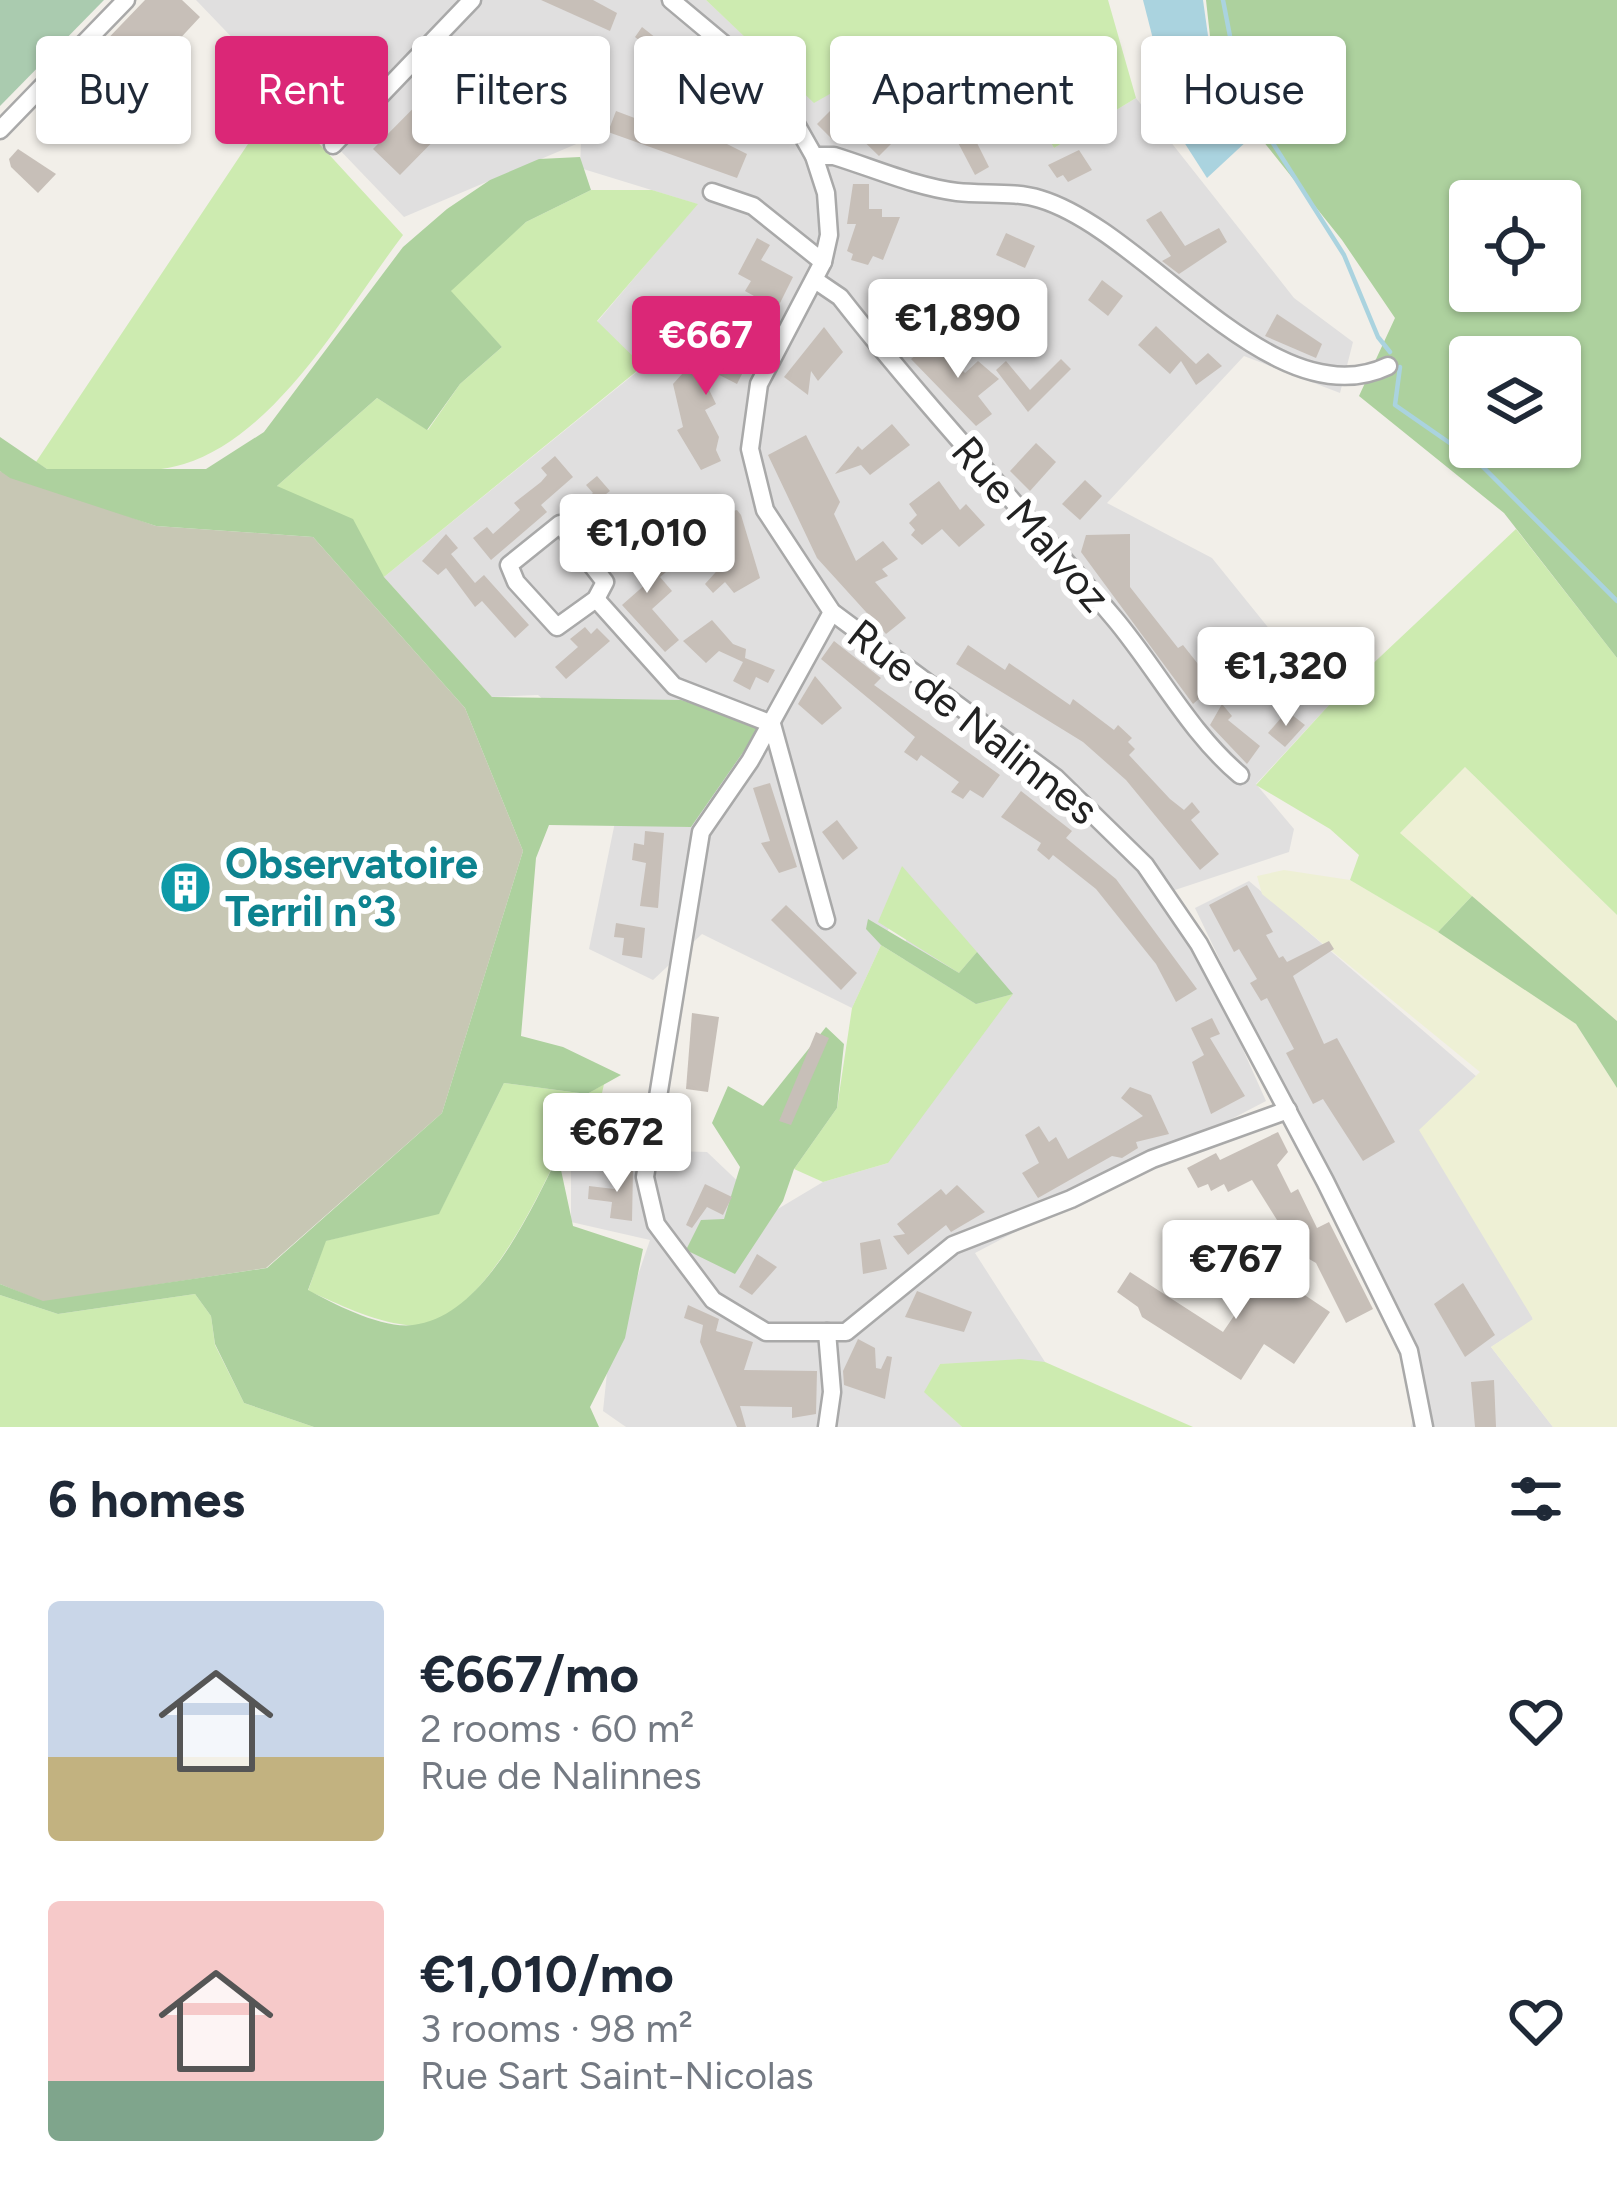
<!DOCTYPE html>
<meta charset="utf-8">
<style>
:root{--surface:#fff;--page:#f6f6f7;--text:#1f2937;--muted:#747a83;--accent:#db2777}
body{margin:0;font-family:Figtree,sans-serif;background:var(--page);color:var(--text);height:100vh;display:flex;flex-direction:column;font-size:45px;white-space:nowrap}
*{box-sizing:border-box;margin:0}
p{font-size:39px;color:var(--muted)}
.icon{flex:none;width:66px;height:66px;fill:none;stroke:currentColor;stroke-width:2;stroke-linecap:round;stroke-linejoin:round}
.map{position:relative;height:1427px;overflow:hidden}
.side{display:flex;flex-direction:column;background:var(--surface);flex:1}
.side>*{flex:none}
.guide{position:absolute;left:36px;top:36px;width:1545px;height:108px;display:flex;gap:24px}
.tools{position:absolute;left:1449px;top:180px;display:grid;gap:24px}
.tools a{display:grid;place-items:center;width:132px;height:132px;border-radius:12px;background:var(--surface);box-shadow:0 3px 9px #0004;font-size:60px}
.price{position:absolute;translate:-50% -102px;padding:0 27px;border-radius:12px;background:#fff;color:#222;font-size:39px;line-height:78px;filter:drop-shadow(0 3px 6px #0008)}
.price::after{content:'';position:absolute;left:50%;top:72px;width:36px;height:27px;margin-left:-18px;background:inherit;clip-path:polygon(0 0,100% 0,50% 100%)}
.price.active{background:var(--accent);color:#fff}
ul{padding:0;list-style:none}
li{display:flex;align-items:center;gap:36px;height:300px;padding:0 48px}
li span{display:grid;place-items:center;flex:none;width:336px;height:240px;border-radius:12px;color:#555}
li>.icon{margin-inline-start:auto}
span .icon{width:144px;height:144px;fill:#fffc;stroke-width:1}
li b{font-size:51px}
h2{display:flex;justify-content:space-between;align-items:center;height:144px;padding:0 48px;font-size:51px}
.tag{padding:0 42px;border-radius:12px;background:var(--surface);box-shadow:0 3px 9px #0004;font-size:42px;line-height:108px}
.tag.active{background:var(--accent);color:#fff}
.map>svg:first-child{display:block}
.residential{fill:#e0dfdf}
.construction{fill:#c7c7b4}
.farmland{fill:#eef0d5}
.grass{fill:#cdebb0}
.forest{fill:#add19e;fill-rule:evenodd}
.cemetery{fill:#aacbaf}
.water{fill:#aad3df}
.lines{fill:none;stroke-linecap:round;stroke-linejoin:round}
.stream{stroke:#aad3df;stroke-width:4.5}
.building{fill:#c7bfb8}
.minor-casing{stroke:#a9a9a9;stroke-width:21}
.minor{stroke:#fff;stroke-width:16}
.labels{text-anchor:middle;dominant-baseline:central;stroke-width:12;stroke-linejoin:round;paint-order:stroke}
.street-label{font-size:42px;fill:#222;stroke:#fff}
.culture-label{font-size:42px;font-weight:bold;fill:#0d838f;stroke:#fff;text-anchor:start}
</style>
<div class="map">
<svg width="1617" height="1427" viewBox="0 0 1617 1427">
<rect width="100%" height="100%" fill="#f2efe9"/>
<g class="residential">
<path d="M196,0h510l108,102 68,-37 48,47 91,-22 33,58 82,-50 158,200 59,44 -13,51 -96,-37 -137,147 105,55 118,146 -74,80 38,45 -5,23 -117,39 94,210 -291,152 70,109 -105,2 -15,28 37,35h-336l-23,-16 5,-48 42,-123 -79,-18v-74l136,4 64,61 52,-31 65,-19 23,-283 -59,128 -150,-74 -49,46 -64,-31 26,-127 76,5 -153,-132 -46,2 -108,-120 259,-210 -46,-45 100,-118 -117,-36 1,-26 -177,75z"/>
<path d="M1249,881l228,196 56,243 -42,27 62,80h-142l11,-44 -227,-475z"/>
</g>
<path class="construction" d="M0,471l156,55 157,11 152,171 58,143 -81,262 -176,155 -223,34 -43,-18z"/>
<g class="farmland">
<path d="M1465,767l152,148v106l-218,-187z"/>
<path d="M1284,870l66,10 109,64 117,80 41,64v339h-64l-62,-80 42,-28 -114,-189 61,-58 -218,-178 -5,-18z"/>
</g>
<g class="grass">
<path d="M706,0h402l28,98 -82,50 -33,-58 -91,23 -49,-48 -67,38z"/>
<path d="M278,99l125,136c-57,75 -125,200 -219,229 -42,13 -94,6 -137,5l-11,-7z"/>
<path d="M591,190h61l46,14 -101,117 46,45 -259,211 -107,-91 100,-88 51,32 32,-46 42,-37 -52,-55 9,-12 67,-58z"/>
<path d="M1516,529l101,129v257l-152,-148 -65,66 72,63 -34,36 -88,-52 9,-25 -29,-26 -74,-44 74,-81z"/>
<path d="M902,866l75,86 -18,21 -81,-51z"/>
<path d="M881,945l95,59 37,-10 -125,169 -65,19 -29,-13 43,-61 15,-100z"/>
<path d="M504,1083l83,11 17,-10 -11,50h-25c-26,54 -89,200 -162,191 -34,-4 -67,-21 -98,-34l17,-50 114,-28z"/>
<path d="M195,1294l16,22 4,29 29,58 70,24h-314v-132l58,19z"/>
<path d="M1021,1359l24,3 148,65h-231l-38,-35 16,-28z"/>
</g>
<g class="forest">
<path d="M1206,0h411v658l-113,-145 -145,-117 36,-78 -53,-78 -127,-159zM1470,201h90v90h-90zM1470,357h90v90h-90z"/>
<path d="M580,157l11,33 -65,32 -75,69 51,56 -42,37 -33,46 -50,-32 -100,88 76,33 31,58 108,120 189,3 81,25 -71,102 -142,-2 -13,33 -15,178 42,11 58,28 -34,19 -83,-11 -65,131 -113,27 -18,49c26,14 74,39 105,35 70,-8 117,-112 145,-169l15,70 70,23 -18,89 -35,69 9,20h-285l-70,-24 -29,-59 -4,-28 -16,-22 -137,20 -58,-19v-11l43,17 224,-33 175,-155 81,-262 -58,-143 -152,-171 -157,-11 -146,-48 -10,-7v-34l47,32h159l58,-37 139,-185 44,-38 43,-29 49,-21z"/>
<path d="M1472,896l145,125v67l-41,-64 -138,-92z"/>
<path d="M868,919l91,54 18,-21 36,42 -37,10 -95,-59 -15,-16z"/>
<path d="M826,1027l18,17 -7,64 -43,61 -11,32 -48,73 -49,-24 15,-30 23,-1 16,-52 -28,-44 16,-37 35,20z"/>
</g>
<path class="cemetery" d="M0,0h104l-104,106z"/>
<g class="water">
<path d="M1143,0h60l14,100 -31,16 -32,-73z"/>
<path d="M1225,108l24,31 -42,39 -25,-39z"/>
</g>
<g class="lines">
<g class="stream">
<path d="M1223,0l18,93 103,162 34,82 12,15"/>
<path d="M1400,367l-5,38 85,59 137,137"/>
</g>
</g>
<g class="building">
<path d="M145,0h37l18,17 -26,28 11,11 -23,23 -15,4 -15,-15 -9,9 -28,-25z"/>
<path d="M541,0h52l24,13 -7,18z"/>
<path d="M642,27l52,41 -11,18 -31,-21 7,-9 -24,-19z"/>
<path d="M314,38l36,36 -24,25 -37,-35z"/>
<path d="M464,57l19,19 -37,38 7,7 -53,54 -27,-26z"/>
<path d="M842,99l15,16 7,-6 31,31 -16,16 -32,-31 -15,14 -15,-15z"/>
<path d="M616,111l77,29 12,-20 21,7 -1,16 22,11 -10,24 -129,-46z"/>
<path d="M969,127l20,40 -14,8 -21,-40z"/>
<path d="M18,149l38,25 -18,19 -27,-26 -2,-8z"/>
<path d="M1079,150l13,20 -24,12 -5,-7 -6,3 -9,-13z"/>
<path d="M853,184h16v25h13v8h18l-17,43 -10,-4 -5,9 -17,-5 2,-6 -6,-3 9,-27h-9z"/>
<path d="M1161,211l24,35 34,-18 8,14 -48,32 -17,-13 9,-5 -25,-36z"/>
<path d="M1006,233l29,13 -10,22 -29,-13z"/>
<path d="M757,238l13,7 -9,15 32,17 -19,38 -14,-7 3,-7 -18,-10 6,-10 -13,-7z"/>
<path d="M1102,280l21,16 -15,20 -20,-16z"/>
<path d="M1277,314l45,30 -6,14 -51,-22z"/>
<path d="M1156,326l40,38 12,-11 14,13 -26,19 -15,-24 -11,13 -32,-29z"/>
<path d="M824,327l19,25 -25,29 -7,-10 -3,24 -24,-18z"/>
<path d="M724,337l29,15 -16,32 -41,-21 20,41 -11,6 14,27 -3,13 5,11 -20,9 -24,-40 6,-3 -10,-43 20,-22 -8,-4 11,-10 14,13z"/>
<path d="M934,341l31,32 13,-12 21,18 -21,17 14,18 -16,12 -65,-67z"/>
<path d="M1061,359l10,10 -43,43 -32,-42 10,-9 24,29z"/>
<path d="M892,424l18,21 -40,30 -9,-10 -26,9 23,-28 4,4z"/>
<path d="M806,435l34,67 -6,12 22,47 27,-20 15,18 -16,10 6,7 -13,6 31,36 -20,16 -69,-76 -49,-103z"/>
<path d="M1036,443l20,19 -26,29 -20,-20z"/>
<path d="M555,456l18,21 -32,28 6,7 -56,48 -18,-22 14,-11 6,7 27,-24 -6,-7 27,-21 6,-7 -6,-7z"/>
<path d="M597,476l13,15 -8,6 30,33 -10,9 -17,-20 -11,10 -13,-14 8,-7 -7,-6 11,-9 -7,-8z"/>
<path d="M1085,480l17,16 -22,24 -18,-16z"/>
<path d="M939,481l21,29 6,-6 19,21 -26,22 -17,-18 -20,16 -11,-10 4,-5 -6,-7 8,-8 -8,-11z"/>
<path d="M721,503l3,10 13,-3 4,5 19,63 -26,15 -9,-11 -12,11 -8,-9 19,-21 -2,-17 6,-2 -22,-37z"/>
<path d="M446,534l12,14 -7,6 24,29 9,-8 45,50 -14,13 -33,-37 -7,6 -29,-39 -8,7 -16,-14z"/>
<path d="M1130,534v53l48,61 5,-3 15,19 10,-6 9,11 -17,10 9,11 -16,14 -112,-152 5,-17z"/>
<path d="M627,538l25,29 5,-5 9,10 -6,5 12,14 -20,18 27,31 -14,12 -43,-47 25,-22 -34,-32z"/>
<path d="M712,620l21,24 13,5 -1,9 30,12 -7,13 -12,-6 -6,13 -17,-9 10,-19 -24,-11 -13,12 -23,-22z"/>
<path d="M585,627l6,7 6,-6 13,13 -44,38 -11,-12 23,-20 -8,-8z"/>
<path d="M834,641l47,37 -7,7 126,90 -17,23 -13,-8 -7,9 -12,-7 8,-10 -38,-27 -4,6 -13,-9 11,-15 -94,-78z"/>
<path d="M968,645l37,25 4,-7 61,42 3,-6 41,31 4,-5 14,13 -4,4 7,7 -6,6 41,44 14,11 8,-8 8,10 -9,8 28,34 -19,16 -74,-90 -43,-38 -127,-78z"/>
<path d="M815,676l27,32 -20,17 -24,-21z"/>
<path d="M1222,704l10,12 -4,4 32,26 -13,18 -37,-39z"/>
<path d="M1287,711l18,14 -20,22 -17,-14z"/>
<path d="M770,783l27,84 -18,6 -18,-30 9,-2 -17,-53z"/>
<path d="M1021,791l51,40 -6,7 50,41 81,110 -21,13 -20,-38 -60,-75 -43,-34 -4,5 -12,-10 4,-7 -40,-26z"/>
<path d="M837,820l21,28 -15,12 -21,-28z"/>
<path d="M645,831l19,2 -6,75 -18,-2 6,-43 -14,-3 2,-17 10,2z"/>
<path d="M1247,885l26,47 -7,3 13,23 4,-2 4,6 42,-21 5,8 -41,27 31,68 13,-6 58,104 -32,19 -40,-62 -10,5 -27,-51 8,-4 -27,-51 -6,3 -11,-18 7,-4 -18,-30 -5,3 -25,-47z"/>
<path d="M786,905l71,68 -16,17 -70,-70z"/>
<path d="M616,923l29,5 -3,30 -20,-3 2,-17 -10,-1z"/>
<path d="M692,1013l27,4 -11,75 -22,-3z"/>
<path d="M1212,1018l8,16 -10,4 35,58 -34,18 -19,-52 12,-7 -13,-27z"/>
<path d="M816,1032l13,6 -38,87 -12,-4z"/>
<path d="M1130,1087l21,8 18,39 -33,8 2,6 -16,10 -10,-2 -74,42 -16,-25 17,-10 -14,-28 14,-9 10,16 7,-5 12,22 75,-43 -22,-18z"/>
<path d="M1278,1132l10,20 -11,13 14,28 7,-4 19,39 12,-6 44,87 -27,14 -30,-60 -19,-11 -45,-72 -24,12 -4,-8 -13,7 -3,-7 -10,4 -11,-20 29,-15 4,7z"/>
<path d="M618,1167l15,3 -1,51 -22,-3 2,-16 -24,-3 1,-13 25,3z"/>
<path d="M705,1184l27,13 -9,18 -16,-8 -15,21 -6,-3z"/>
<path d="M957,1185l28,27 -34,20 -5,-7 -38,30 -15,-19 12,-2 -8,-10 44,-35 5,6z"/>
<path d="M880,1239l7,30 -24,5 -3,-31z"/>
<path d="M757,1254l20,13 -25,28 -13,-8z"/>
<path d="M1266,1269l64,43 -36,52 -30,-20 -23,36 -99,-63 -4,-10 -21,-15 13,-20 93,60z"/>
<path d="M1463,1283l32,52 -30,22 -31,-53z"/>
<path d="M917,1291l55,21 -8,20 -59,-15z"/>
<path d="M688,1305l31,14 -3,12 37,11 -9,28 73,1 -1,43 -24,4v-11l-52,-1 6,21h-9l-37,-85 3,-17 -19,-7z"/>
<path d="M858,1339l17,9 1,20 5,1 6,-13 5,1 -7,42 -41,-14 -1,-14z"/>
<path d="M1494,1380l2,47h-21l-4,-45z"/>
</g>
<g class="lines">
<defs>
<g id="minor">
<path d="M671,0l104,87 39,69 12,37 3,42 -6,27 -64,122 -9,65 15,61 67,102 224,166 89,87 54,79 126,237 84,170 15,76"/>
<path d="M0,130l126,-130"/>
<path d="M333,145l139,-145"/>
<path d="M814,156h20c39,12 82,31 123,36 26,3 58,-1 83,7 107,32 233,222 348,167"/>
<path d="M712,192l41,14 70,56"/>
<path d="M815,280l25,17c87,111 183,213 274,321 43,51 75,114 126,157"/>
<path d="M560,524l45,58 -9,17 -39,28 -41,-45 -7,-17z"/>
<path d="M596,599l78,87 98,38 54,196"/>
<path d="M832,612l-82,149 -49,71 -56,345 11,47 57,76 53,32h80l107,-87 118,-46 81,-40 136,-49"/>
<path d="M827,1332l5,60 -5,35"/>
</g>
</defs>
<use href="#minor" class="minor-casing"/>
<use href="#minor" class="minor"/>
</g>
<defs>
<symbol id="building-disc" viewBox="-11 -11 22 22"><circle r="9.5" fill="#0f9aa8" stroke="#fff"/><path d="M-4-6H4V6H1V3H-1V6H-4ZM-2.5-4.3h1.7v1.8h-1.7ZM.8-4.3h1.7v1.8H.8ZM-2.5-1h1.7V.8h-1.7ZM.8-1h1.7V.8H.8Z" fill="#fff"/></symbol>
</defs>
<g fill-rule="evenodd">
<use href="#building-disc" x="156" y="858" width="59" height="59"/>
</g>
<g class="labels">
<g class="street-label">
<text transform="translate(1031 524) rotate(49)">Rue Malvoz</text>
<text transform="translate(973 722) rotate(38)">Rue de Nalinnes</text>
</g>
<g class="culture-label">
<text x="225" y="863">Observatoire<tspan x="225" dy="48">Terril n°3</tspan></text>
</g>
</g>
</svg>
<div class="tools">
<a><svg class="icon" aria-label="locate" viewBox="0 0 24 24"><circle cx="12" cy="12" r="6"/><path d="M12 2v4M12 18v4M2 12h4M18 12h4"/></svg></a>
<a><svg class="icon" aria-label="layers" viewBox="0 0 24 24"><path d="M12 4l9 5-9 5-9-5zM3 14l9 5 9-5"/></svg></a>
</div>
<b class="price" style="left:958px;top:381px">€1,890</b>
<b class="price active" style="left:706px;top:398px">€667</b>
<b class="price" style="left:647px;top:596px">€1,010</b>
<b class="price" style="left:1286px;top:729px">€1,320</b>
<b class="price" style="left:617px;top:1195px">€672</b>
<b class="price" style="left:1236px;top:1322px">€767</b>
<div class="guide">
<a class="tag">Buy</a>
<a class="tag active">Rent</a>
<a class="tag">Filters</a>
<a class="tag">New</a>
<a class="tag">Apartment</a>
<a class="tag">House</a>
</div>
</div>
<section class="side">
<h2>6 homes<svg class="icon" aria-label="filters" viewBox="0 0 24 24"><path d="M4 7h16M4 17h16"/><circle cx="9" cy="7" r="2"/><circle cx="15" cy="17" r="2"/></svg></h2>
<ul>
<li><span style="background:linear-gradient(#c9d6e8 65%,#c2b280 0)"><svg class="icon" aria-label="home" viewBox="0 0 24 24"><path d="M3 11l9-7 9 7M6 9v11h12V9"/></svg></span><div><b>€667/mo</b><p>2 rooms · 60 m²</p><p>Rue de Nalinnes</p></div><svg class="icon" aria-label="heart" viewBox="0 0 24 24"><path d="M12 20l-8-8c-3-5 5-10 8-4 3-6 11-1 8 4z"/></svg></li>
<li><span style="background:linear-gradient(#f6c9c9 75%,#7fa58c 0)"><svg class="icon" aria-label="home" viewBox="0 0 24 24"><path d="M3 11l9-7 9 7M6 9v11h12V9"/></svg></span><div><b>€1,010/mo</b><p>3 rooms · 98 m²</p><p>Rue Sart Saint-Nicolas</p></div><svg class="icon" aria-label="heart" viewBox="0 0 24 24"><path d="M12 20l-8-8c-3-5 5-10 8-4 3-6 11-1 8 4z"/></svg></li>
</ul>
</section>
